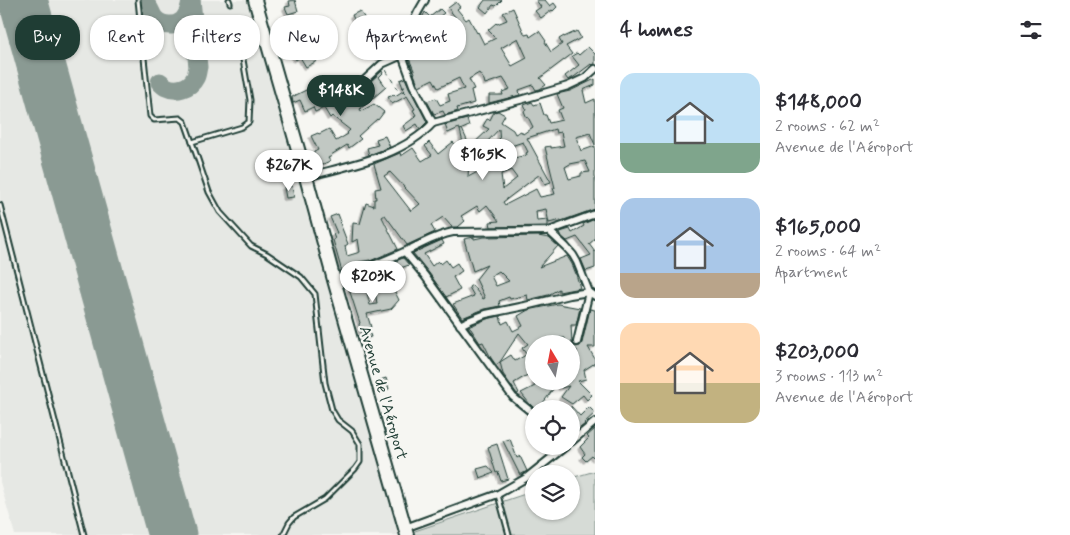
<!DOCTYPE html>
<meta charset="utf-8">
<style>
:root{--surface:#fff;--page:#f7f7f7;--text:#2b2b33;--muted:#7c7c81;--accent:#1f3d34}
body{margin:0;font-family:Mynerve,sans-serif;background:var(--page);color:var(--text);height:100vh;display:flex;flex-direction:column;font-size:19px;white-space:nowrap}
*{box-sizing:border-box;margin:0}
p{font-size:16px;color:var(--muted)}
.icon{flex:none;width:28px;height:28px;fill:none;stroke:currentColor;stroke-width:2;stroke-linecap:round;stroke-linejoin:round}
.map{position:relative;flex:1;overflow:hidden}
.sheet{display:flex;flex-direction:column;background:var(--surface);width:475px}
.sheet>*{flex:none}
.banner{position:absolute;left:15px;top:15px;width:475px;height:45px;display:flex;gap:10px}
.needle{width:32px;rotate:350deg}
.buttons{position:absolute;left:525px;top:335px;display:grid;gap:10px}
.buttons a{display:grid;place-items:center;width:55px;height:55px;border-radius:50%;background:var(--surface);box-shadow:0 1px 4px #0004;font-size:25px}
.price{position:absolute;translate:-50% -42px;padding:0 11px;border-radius:18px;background:#fff;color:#222;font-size:16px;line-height:32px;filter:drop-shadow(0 1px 2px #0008)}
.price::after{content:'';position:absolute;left:50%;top:30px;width:15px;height:11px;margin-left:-8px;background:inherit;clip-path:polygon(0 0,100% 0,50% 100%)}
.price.current{background:var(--accent);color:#fff}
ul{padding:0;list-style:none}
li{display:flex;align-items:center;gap:15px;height:125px;padding:0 25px}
li span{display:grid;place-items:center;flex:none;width:140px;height:100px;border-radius:15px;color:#555}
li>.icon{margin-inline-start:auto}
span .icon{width:60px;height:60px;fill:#fffc;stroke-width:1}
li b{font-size:21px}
h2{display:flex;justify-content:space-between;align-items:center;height:60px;padding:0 25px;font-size:21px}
.tag{padding:0 18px;border-radius:20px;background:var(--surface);box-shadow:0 1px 4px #0004;font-size:18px;line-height:45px}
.tag.current{background:var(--accent);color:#fff}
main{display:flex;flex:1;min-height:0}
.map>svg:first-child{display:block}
.built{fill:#e6e8e4}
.green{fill:#d6dbd6;stroke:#7a8c85}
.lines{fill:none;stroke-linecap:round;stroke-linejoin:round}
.taxiway{stroke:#8a9a93;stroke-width:19}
.runway{stroke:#8a9a93;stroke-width:49}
.building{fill:#c1c8c3;stroke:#1f3d34;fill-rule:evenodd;filter:url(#shadow)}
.lane-casing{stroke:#1f3d34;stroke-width:7}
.street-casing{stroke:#1f3d34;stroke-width:10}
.highway-casing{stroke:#1f3d34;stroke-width:16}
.path{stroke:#1f3d34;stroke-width:1;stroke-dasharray:5 4;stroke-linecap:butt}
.lane{stroke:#f6f6f2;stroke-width:3}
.street{stroke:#f6f6f2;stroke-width:6}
.highway{stroke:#f6f6f2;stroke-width:12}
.labels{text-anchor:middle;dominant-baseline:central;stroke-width:4.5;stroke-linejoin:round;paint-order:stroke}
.street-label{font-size:16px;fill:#1f3d34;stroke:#f6f6f2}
</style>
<main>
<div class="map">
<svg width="595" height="535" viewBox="0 0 595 535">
<defs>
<filter id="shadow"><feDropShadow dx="-2.5" dy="2.5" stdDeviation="0" flood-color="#0004"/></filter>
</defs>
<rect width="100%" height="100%" fill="#f6f6f2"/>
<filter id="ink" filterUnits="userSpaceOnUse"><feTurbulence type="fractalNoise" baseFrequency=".02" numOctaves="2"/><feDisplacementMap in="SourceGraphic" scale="10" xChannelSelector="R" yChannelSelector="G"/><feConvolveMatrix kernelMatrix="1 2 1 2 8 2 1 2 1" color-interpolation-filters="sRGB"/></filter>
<g filter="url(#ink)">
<path class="built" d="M0,0h251l105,376 18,72 26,87h-385l-15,-53z"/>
<path class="green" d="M595,471v64h-183v-3l122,-41v20h37v-33z"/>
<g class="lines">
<g class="taxiway">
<path d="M147,6c4,3 4,9 8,13 9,9 25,8 31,-3 3,-4 4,-10 5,-15"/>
<path d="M36,49l-1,-20 2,-29"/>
<path d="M160,82c2,2 4,4 6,5 10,5 24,1 29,-9 2,-3 2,-8 3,-11l-7,-67"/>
</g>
<path class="runway" d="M23,0l149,535"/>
</g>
<g class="building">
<path d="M295,0l3,11 -10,3 -3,-7 5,-1 -1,-5z"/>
<path d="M485,0h17l-6,6 -3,-1 -6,8 -7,-6z"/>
<path d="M536,0h9l5,6 4,-3 3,4 -4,4 -1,-1 -11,8 -6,-7 6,-4z"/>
<path d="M456,2l4,5 -3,2 9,11 3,-2 8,15 1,-1 6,12 12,-6 -8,-8 8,-7 1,1 10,-4 -4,-7 10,-5 12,27 4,-1 1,3 9,-6 7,10 -1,1 6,10 11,-8 -3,-5 5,-3v1l13,-6 4,7 -15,8 6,8 -32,24 6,7 -6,4 -4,1 -3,-5 -14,5 1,5 -31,8v-8h14l-1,-3 8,-3 -7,-11 -18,6 -1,-4 -5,-7 -10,6 5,10 -3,1 3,13 -17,5 1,3 -13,4 -2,-4 -9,3 -7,-13 9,-3 4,7 10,-4 -2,-7 16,-5 -5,-11 -21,10 -5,-9 -14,7 -5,-12 1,-1 -7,-17 3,-1 -2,-9 1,-5 3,-1 8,18 23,-8 -1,-4 11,-4 -4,-7 3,-2 -2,-3 4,-2 -1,-2 6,-3 -12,-15zM518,38l9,20 -15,8 -11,-18z"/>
<path d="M440,9l4,4 -10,8 1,2 -5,10 -12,-7 4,-5 -1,-1 4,-8 5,5z"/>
<path d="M360,11l5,8v-1l7,9 3,-2 5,6 -4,3 11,14 5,-4 5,8 -10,4 -1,-2 -7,4 -8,-12 4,-3 -9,-11 2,-1 -10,-13 -3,3 -3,-6z"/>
<path d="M307,46l10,15 -11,6 -6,-10 -4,3 -3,-6z"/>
<path d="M588,47l7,7v10l-3,1 -1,-1 -17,13 -6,3 -3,-4 14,-11 -7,-9 5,-3 2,2z"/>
<path d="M382,71l1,2 -4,4 7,10 -26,22 1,2 13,-7 10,8 -6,8 -1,-1 -19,17 3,3 -12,9 -2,-3 -16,10 1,1 -4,2 2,3 -9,4 -1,-1 -6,3 -6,-12 10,-5 -7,-14 7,-3 1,1 10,-5 7,12 12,-7 -1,-1 3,-3 -18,-14 -2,2 -6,-10 -9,4 -2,-5 -8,4 -5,-11 -7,3 -1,-6 32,-16 12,24 4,-3 4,5 9,-12 4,-1z"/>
<path d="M405,78l4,9 18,35 -7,7 -3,-5 -11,7 -3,-5 12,-9 -1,-1 2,-1 -3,-5 2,-1 -8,-13 -15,8 -4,-7 6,-2 1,1 8,-5 2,2 -2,-2 1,-1 -4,-10z"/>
<path d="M595,79v6l-12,5 3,13 9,-4v46l-5,-12 -14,4 5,14 14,-5v63l-34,12v-1l-12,3 -3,-14 -10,2 1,10 11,-1v6l-57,1 -1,-5 9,-1 -12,-16 -7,6 -3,-5 -16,10 4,5 -7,6h-6l-9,-10 -12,8 4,7 -28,13 -22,-30 -3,2 16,32 -28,12v-1l-11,2 1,3 -18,7 -9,-32 2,-1 -2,-5 4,-1 -7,-16 8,-3 3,8 -1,1 8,21 -3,2 2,10 13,-4 -2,-13 -6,3 1,-19 7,1 6,-21 8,3v-7h2l-1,-10 6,-1 -7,-24 26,-11 1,3 12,-8 9,13 10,-6 -7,-9 4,-4 9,12 15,-12 14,18 -7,-30 2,-1 8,18 19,-18 -6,-3 4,-7 3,1 4,-8 4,-1 7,4 -4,7 12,8 2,4 6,-3 2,3 10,-7 -5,-10 -1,1 -3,-7 2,-1 -2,-5 8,-3 2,3 6,-2 4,12h2l3,8 13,-3 -4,-10 5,-2 -6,-14 13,-3zM499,129l1,19 8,-1 15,-5 5,10 -2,1 1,2 -13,3 1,1 -18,3 -1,-9 -20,2 12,-12 -1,-1zM555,129l1,4 5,-1 3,14 -13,2v-2l-6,1 10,41h-2l2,6 -15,3 -4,-8 -31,16 -2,-3 37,-28 5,10 6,-2 -24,-44zM478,156l5,13 -15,8 1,-14zM585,161l5,11 -9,1v3l-12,3 -4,-12 5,-3zM511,170l6,8 -14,11 -2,-15zM390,172l30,32 -9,7 -27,-35z"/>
<path d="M467,119l2,7 -9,4 -1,-2 -11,5 -3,-8z"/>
<path d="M385,136l5,11 -21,8 -2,-7 11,-3 -2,-6z"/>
<path d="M292,186l2,11 -8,1 -2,-11z"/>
<path d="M595,219v20l-6,5 6,8v16l-9,3 -5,-12 10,-4 -14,-18 -10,4 -5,-4 -2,-5 10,-3 2,4 12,-7 -1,-2z"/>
<path d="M538,236l11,2 9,8 -19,21 28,-11 5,8 4,10 4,14 -21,4v-3l-11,6 -20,5 -1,-5 -17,4 -1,-2 -10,4 1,5 -16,3 -22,9 -9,-14 21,-8 -5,-9 3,-2 11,14 2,-1 -9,-19 11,-14 -14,6 -9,-32 10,-2v2l10,-2zM499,271l10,10 -13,5 -5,-10z"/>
<path d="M442,240l2,4 -20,10 8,12 6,-5 3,3 5,-4 5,7 6,-4 5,8 -9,6 7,13 -14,7 -17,-24 -16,-20z"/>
<path d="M403,258l6,7 -20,7 -2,-7z"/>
<path d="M389,280l10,20 -8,9 -24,5 4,13 -3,1 3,9 -8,2 -4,-15 1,-1 -11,-34 16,-4 5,20 7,-1 -3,-21z"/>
<path d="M558,304l22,4 -4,17h-5l1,18 2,3 2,1 4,-1 2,-3 8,-34 5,1v37h-7l7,12v4l-11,7 2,9 -8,2 14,14 -5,5 -4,-5 -11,9 -11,-7 8,-11 -8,2 -2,-7h12v-8l2,2 3,-1v-11h1v-13h-6v-6h-6v-6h-7l-8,3 1,3h-17v7l-2,-1 -6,4 -4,-6 6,-4 -9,-11 -19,29 11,-7 4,6 13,-7 6,12v5l-20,12 5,10 -2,1 -14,-20 -3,-12 -4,3 -5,-7 -8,-16 -3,1 -9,-14 -3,-2 19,-8 13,-3 2,8 6,-3 5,10 10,-5 -5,-10 10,-6z"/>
<path d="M386,378l3,11 -8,2 -4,-10z"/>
<path d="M534,381h25l-16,22 13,2v4h-21l-6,-6 -8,-10 14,-7z"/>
<path d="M571,406l9,10 9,-9 6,6 -11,10 1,1 -14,11v-8l3,-3 -3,-3z"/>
<path d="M595,429v30l-3,-3 -6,5 -4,-4 3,-3 -5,-7 9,-9 -2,-2z"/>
<path d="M510,439l7,19 3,-2 7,15 -7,4 -17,-34z"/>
<path d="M497,444l11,35 -7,2 -3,-9 -2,1 -8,-26z"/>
<path d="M488,466l6,7 -14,5 -3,-9z"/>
</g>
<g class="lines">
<defs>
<g id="lane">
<path d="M138,0l12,116 4,4 26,-2 5,4 7,20"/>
<path d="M229,0l1,3"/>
<path d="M237,25l13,75 -1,22 -7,5 -50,15 17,50 11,20 31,34 16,8 34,23 14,17 10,89 7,27 6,10 14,11 8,13v18l-5,7 -30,30 -31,18 -5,6 -6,12"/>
<path d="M0,205l84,330"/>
<path d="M498,495l11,40"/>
</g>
<g id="street">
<path d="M425,0l-7,12 -13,28 -3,15 11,30 20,38"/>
<path d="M354,90l28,-26 20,-9"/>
<path d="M306,177c43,-12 96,-20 127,-54l87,-23 48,-14 17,-8 10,-9"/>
<path d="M549,231l17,16 7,8 4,7 12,30 -12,50"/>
<path d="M405,252l20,24 88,121 21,17"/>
<path d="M334,280c24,-9 49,-18 72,-29 16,-7 30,-16 47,-19l96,-1 46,-17"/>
<path d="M460,325l8,-4 18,-7 39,-8 45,-11 19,-3 6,4"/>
<path d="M571,442l24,-20"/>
<path d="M405,528l93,-34 28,-16 40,-32"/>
</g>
<path id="highway" d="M255,0l51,177 28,103 73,255"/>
</defs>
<use href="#lane" class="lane-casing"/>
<use href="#street" class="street-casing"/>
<use href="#highway" class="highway-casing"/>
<path class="path" d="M386,70l11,19 8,-2"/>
<use href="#lane" class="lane"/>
<use href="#street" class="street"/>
<use href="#highway" class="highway"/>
</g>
</g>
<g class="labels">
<g class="street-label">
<text transform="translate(383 393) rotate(74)">Avenue de l'Aéroport</text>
</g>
</g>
</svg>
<div class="buttons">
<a><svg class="needle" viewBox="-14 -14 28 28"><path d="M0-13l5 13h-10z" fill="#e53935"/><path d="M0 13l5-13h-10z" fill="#7c7c81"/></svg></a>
<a><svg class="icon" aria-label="locate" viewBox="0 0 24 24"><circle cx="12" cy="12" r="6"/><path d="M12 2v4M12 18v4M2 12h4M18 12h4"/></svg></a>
<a><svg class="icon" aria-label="layers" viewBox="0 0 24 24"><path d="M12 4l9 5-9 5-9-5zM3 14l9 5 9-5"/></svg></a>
</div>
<b class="price current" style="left:341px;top:117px">$148K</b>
<b class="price" style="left:483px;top:181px">$165K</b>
<b class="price" style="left:289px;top:192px">$267K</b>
<b class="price" style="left:373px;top:303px">$203K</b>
<div class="banner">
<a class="tag current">Buy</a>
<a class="tag">Rent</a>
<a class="tag">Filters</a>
<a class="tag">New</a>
<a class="tag">Apartment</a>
</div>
</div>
<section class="sheet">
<h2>4 homes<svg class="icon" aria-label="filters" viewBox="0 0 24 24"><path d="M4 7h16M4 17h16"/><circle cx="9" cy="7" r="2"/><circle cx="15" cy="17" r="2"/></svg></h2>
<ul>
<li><span style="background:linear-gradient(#bfe0f5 70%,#7fa58c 0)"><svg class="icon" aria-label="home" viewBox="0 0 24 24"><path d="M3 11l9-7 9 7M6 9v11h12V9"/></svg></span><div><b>$148,000</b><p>2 rooms · 62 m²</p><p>Avenue de l'Aéroport</p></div></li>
<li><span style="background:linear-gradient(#a9c7e8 75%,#b9a48a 0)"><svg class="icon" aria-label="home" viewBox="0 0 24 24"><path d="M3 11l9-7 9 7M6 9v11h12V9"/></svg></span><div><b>$165,000</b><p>2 rooms · 64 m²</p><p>Apartment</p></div></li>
<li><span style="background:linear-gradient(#ffd9b3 60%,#c2b280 0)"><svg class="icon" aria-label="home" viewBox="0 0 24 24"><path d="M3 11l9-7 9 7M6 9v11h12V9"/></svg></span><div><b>$203,000</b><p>3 rooms · 113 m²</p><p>Avenue de l'Aéroport</p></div></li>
</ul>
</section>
</main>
